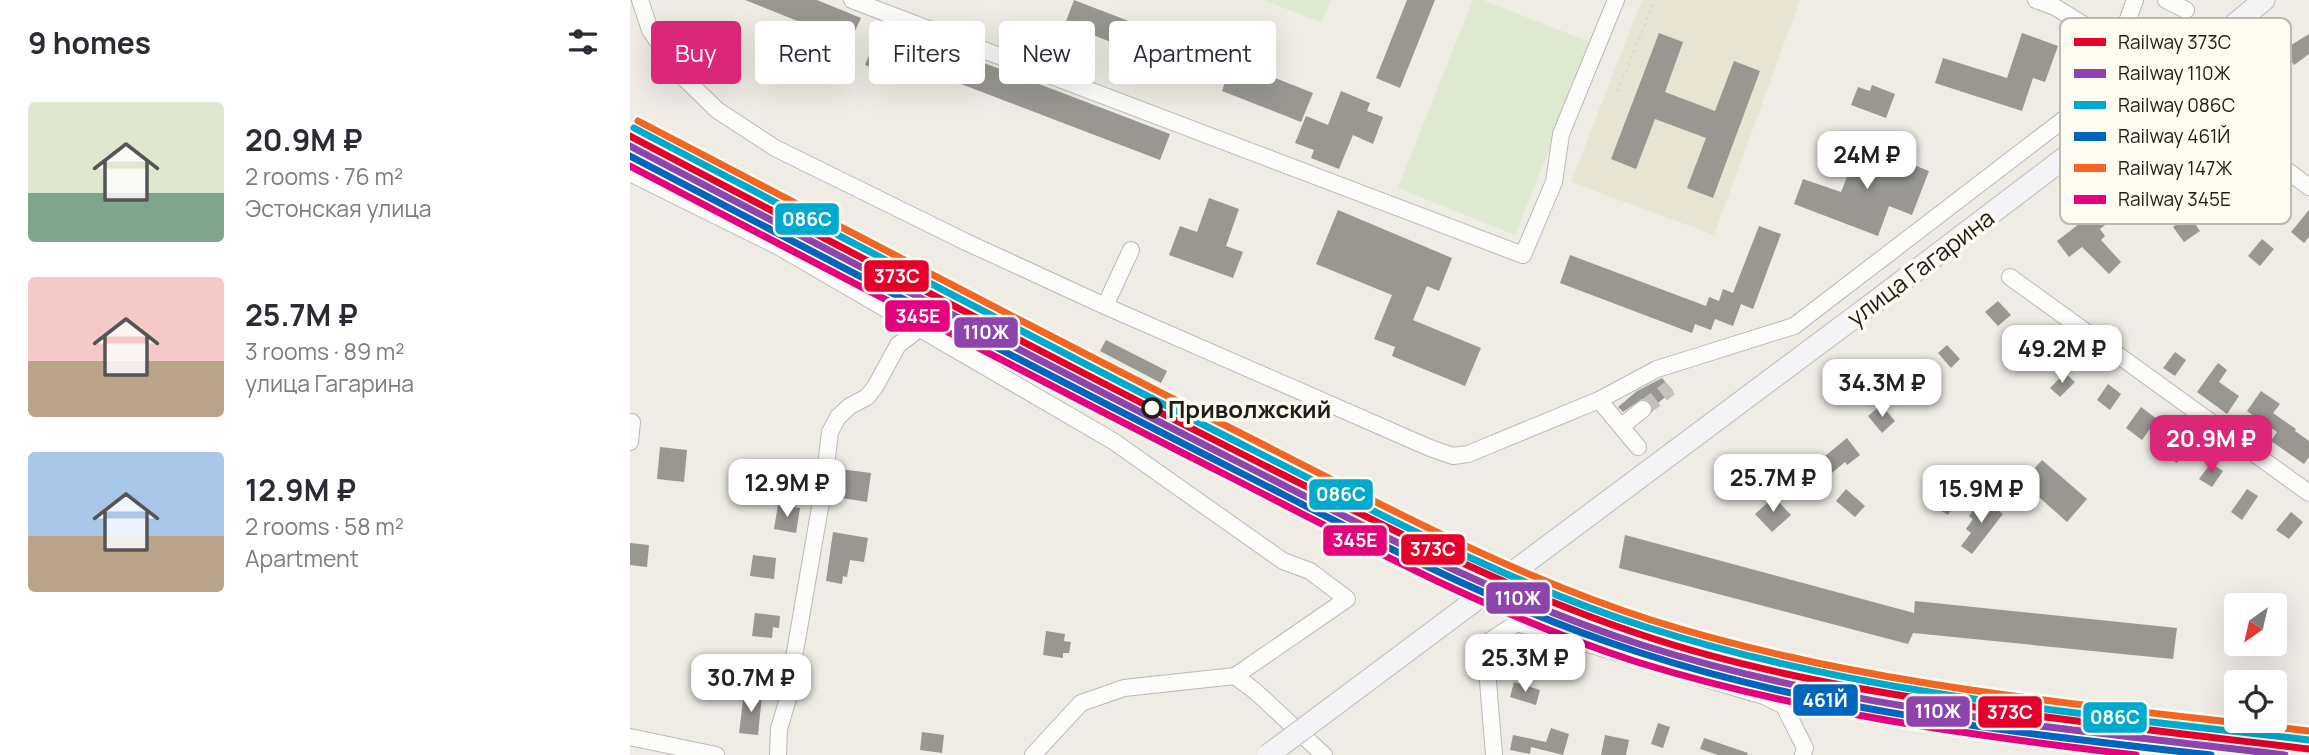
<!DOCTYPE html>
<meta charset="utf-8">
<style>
:root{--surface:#fff;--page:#f2f2f3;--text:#2b2b33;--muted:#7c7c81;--accent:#db2777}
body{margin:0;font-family:Manrope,sans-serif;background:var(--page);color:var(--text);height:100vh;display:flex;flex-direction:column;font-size:26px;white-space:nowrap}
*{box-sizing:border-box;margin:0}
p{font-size:23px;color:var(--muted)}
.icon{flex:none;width:38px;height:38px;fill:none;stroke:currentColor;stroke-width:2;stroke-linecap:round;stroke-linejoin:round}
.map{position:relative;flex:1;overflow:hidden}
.sheet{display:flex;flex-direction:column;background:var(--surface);width:630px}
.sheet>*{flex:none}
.top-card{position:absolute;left:21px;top:21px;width:665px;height:63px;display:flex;gap:14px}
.needle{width:46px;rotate:214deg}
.controls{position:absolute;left:1594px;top:593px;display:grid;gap:14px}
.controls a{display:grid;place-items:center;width:63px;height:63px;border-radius:7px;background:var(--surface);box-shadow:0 7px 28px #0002;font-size:35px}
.price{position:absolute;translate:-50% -60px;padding:0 16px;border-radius:14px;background:#fff;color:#222;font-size:23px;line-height:46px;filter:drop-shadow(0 2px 4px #0008)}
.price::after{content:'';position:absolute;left:50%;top:42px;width:21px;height:16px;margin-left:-10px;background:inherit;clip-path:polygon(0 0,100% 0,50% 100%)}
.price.current{background:var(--accent);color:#fff}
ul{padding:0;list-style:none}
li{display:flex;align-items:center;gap:21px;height:175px;padding:0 28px}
li span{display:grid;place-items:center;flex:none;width:196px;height:140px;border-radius:7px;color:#555}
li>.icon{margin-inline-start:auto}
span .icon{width:84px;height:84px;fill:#fffc;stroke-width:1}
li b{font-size:30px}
h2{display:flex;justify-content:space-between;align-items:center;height:84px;padding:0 28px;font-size:30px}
.chip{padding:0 24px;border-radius:7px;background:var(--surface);box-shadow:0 7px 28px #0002;font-size:24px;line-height:63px}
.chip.current{background:var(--accent);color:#fff}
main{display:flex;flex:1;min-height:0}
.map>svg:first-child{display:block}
.built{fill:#e8e4d4}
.green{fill:#dee9d1}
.building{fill:#999792}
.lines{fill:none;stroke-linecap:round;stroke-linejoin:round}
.minor-tunnel{stroke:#c4c3bb;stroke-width:16;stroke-dasharray:16 8;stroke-linecap:butt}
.minor-casing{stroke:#bbb9b4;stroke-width:18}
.major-casing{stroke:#bcbcbe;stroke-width:23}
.path{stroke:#d6d6d4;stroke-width:2.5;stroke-dasharray:2 5;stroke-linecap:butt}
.minor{stroke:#fcfcfb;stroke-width:16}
.major{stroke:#f4f4f6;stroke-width:21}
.major-bridge-casing{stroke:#bcbcbe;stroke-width:23;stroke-linecap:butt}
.major-bridge{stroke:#f4f4f6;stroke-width:21}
.rail-1-casing{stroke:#fefbf0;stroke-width:12}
.rail-2-casing{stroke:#fefbf0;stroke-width:12}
.rail-3-casing{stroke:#fefbf0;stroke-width:12}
.rail-4-casing{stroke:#fefbf0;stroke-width:12}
.rail-5-casing{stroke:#fefbf0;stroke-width:12}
.rail-6-casing{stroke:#fefbf0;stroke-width:12}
.rail-1{stroke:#e4002b;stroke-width:7}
.rail-2{stroke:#8e44ad;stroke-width:7}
.rail-3{stroke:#00a9ce;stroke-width:7}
.rail-4{stroke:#0065bd;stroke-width:7}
.rail-5{stroke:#f26522;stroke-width:7}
.rail-6{stroke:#e5007d;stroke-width:7}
.stop-dot{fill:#fefbf0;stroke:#1e1d18;stroke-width:3.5}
.labels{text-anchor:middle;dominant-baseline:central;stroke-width:7;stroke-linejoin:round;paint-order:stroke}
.street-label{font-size:24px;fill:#1e1d18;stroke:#fefbf0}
.stop-label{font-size:24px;font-weight:bold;fill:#1e1d18;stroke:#fefbf0;text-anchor:start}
.key{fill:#fefbf0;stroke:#bbb8af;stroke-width:2}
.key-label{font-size:19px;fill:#1e1d18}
.line-badge{stroke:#fefbf0;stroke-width:2.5}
.badge-label{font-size:19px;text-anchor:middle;font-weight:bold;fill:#fff}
</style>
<main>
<section class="sheet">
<h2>9 homes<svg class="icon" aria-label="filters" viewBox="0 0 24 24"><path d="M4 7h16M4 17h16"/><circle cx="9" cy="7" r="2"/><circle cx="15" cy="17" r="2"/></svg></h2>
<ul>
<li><span style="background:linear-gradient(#dfe7d0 65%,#7fa58c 0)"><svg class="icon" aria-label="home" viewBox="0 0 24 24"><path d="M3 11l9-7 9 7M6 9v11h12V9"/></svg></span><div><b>20.9M ₽</b><p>2 rooms · 76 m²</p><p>Эстонская улица</p></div></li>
<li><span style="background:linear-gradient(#f6c9c9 60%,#b9a48a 0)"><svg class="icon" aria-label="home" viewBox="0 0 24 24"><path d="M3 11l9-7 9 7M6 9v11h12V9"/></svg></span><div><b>25.7M ₽</b><p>3 rooms · 89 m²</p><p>улица Гагарина</p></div></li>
<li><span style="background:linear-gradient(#a9c7e8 60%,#b9a48a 0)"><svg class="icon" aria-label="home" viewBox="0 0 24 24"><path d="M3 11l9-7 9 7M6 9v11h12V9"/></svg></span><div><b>12.9M ₽</b><p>2 rooms · 58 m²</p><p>Apartment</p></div></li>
</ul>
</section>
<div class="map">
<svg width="1679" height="755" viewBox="0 0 1679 755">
<rect width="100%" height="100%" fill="#eeece4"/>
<path class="built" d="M1012,0h158l-86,235 -143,-53z"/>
<g class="green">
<path d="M634,0h66l-8,23z"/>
<path d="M843,0h10l109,43 -77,192 -117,-47z"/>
</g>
<g class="building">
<path d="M115,0h72l44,18 -11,24z"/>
<path d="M444,0l127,49 -9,25 -127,-50z"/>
<path d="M777,0h28l-35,88 -24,-10z"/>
<path d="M1029,33l24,9 -18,50 50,19 19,-50 26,10 -47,127 -26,-10 19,-50 -51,-19 -19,50 -25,-10z"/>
<path d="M1392,33l36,13 -13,36 -12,-4 -11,33 -87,-28 8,-25 64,20z"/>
<path d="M1679,34v20l-15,11 -11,-15z"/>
<path d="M246,38l38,15 7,-14 249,95 -10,26 -249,-95 -6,16 -40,-16z"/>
<path d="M602,61l81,32 -12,29 -79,-31z"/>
<path d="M1242,85l23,9 -9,24 -35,-13 7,-18 12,4z"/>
<path d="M711,91l29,12 -3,8 16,6 -10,27 -20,-9 -14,34 -28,-11 3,-8 -19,-7 11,-27 22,9z"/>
<path d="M1230,144l69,27 -17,44 -23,-9 -11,30 -84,-32 9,-25 38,13z"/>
<path d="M1484,165l22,30 -21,15 3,5 -18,14 5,7 -4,4 20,22 -12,12 -27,-27 -13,10 -12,-16 22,-17 -2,-3 42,-33 -13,-17z"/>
<path d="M579,198l30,11 -13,37 17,6 -10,26 -64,-23 11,-29 17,6z"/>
<path d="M708,210l114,48 -13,33 -12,-5 -14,34 68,28 -16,38 -73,-30 3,-9 -21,-8 18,-44 -76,-31z"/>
<path d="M1679,210v27l-5,6 -13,-11z"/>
<path d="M1559,215l11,16 -16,11 -11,-15z"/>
<path d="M1129,226l22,8 -28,75 -12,-5 -8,22 -18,-7 -4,11 -16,-6 -3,9 -132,-50 10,-28 136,51 3,-9 10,4 4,-12 10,4z"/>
<path d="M1632,239l12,10 -14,17 -12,-10z"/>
<path d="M1368,301l13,14 -13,11 -13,-14z"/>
<path d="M476,340l61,31 -6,12 -61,-32z"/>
<path d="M1429,342l9,12 -15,12 -10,-12z"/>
<path d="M1317,345l13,14 -9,9 -13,-15z"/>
<path d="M1545,352l11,8 -11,16 -12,-8z"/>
<path d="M1588,363l9,7 -8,12 20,14 -12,18 -30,-22z"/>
<path d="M1290,370l12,12 -13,13 -12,-13z"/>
<path d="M1435,373l10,9 -15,15 -10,-9z"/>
<path d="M1032,378l11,13 -20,16 -2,-5 -9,-3 -19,13 -5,-5 19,-16z"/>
<path d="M1478,384l13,10 -11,16 -13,-10z"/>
<path d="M1631,391l19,13 -7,9 23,16 -1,2 14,10v16l-5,7 -33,-23 6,-9 -30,-21z"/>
<path d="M1251,405l14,16 -13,12 -14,-17z"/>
<path d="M1511,407l16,12 -15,21 -16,-12z"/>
<path d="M1217,438l13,17 -13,10 -2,-3 -31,26 -11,-14z"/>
<path d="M1549,438l11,7 -13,18 -10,-7z"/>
<path d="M30,447l27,3 -3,32 -27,-3z"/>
<path d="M1412,460l45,39 -20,23 -45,-40z"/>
<path d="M1581,463l12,8 -11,16 -13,-8z"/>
<path d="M210,469l31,4 -4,29 -31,-5z"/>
<path d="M132,477l23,4 -3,17 -24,-4z"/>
<path d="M1313,488l16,10 -11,17 -16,-10z"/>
<path d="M1216,489l19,17 -10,11 -19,-16z"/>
<path d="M1617,489l11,7 -16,24 -11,-8z"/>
<path d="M1144,497l17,18 -19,17 -17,-18z"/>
<path d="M1352,498l21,16 -31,40 -11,-8 10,-13 -5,-4 7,-10 -4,-3z"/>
<path d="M148,505l22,3 -4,25 -22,-4z"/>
<path d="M1661,512l12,10 -14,17 -13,-9z"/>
<path d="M203,532l35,6 -4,24 -14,-2 -3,17 -4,-1 -1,8 -16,-3z"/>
<path d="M995,535l289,78 1,-12 262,27 -4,31 -260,-26 -5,11 -289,-76z"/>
<path d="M0,543l19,2 -2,22 -17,-2z"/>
<path d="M123,555l23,3 -2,21 -24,-3z"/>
<path d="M125,613l25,3 -1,12 -6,-1 -1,11 -20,-2z"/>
<path d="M416,631l19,3 -1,7 7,1 -2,11h-6v5l-20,-3z"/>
<path d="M884,682l26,8 -4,15 -26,-8z"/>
<path d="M114,693l18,2 -4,40 -19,-2z"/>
<path d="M1028,723l12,4 -7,21 -12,-4z"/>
<path d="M921,728l18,6 -6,21 -32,-8 -1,7 -20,-4 3,-15 33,7z"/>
<path d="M292,732l22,3 -2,18 -22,-3z"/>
<path d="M975,735l24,5 -3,15h-25z"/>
<path d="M1074,738l44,15 -1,2h-29l-18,-6z"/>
</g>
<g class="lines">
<path class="minor-tunnel" d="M1013,409l27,-21"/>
<defs>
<g id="minor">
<path d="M10,0l10,30 29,43 38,37 58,38 191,94 139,64"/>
<path d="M222,0l671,255 31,-73 7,-48 55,-134"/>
<path d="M1406,0l19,7 63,39 18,17 31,17 142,107"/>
<path d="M1536,0l20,10"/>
<path d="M1488,46l17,-46"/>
<path d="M0,173l151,75 332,193 170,120 27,10 37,28 -112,77 -111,12 -43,15 -48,52"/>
<path d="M501,250l-26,56 325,142 23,8 15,-2 131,-54 58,-31 137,-43 282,-216 22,2 17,8"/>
<path d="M1380,277l299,216"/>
<path d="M969,400l39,47"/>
<path d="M992,426l21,-17"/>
<path d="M0,442l2,-20"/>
<path d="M605,676l20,15 69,64"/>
<path d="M0,737l86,18"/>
<path d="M148,755l1,-26 12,-41 1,-19 31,-179 7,-58 8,-15 12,-11 17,-9 8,-10 23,-42 21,-16"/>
<path d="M864,755l-9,-111 32,-21 247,73 20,10 21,42 -2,7"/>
</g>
<path id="major" d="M1234,310l303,-230 97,-80"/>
</defs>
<use href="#minor" class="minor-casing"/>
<use href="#major" class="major-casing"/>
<path class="path" d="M988,91l37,-91"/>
<use href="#minor" class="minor"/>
<use href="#major" class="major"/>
<defs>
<path id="major-bridge" d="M638,755l596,-445"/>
</defs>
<use href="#major-bridge" class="major-bridge-casing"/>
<use href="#major-bridge" class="major-bridge"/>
<defs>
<path id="rail-1" d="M0,136c201,106 402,212 604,314 133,67 264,137 405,184 80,27 164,45 247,59 140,24 282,39 423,56"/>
<path id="rail-2" d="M0,146c204,107 407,214 612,318 130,66 260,136 400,181 208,66 428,84 643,110"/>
<path id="rail-3" d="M4,128c206,108 412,217 619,322 129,65 258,135 396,178 213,67 439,86 660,112"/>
<path id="rail-4" d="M0,156c203,106 405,213 609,316 130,66 260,136 399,180 185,60 381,81 573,103"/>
<path id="rail-5" d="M8,121c206,107 411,216 618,320 128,65 257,135 395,179 212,67 438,85 658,111"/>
<path id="rail-6" d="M0,166c201,105 402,211 604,313 131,67 263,138 403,183 162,50 331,73 499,93"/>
</defs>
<use href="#rail-1" class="rail-1-casing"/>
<use href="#rail-2" class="rail-2-casing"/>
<use href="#rail-3" class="rail-3-casing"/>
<use href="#rail-4" class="rail-4-casing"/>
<use href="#rail-5" class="rail-5-casing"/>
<use href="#rail-6" class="rail-6-casing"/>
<use href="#rail-1" class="rail-1"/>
<use href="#rail-2" class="rail-2"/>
<use href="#rail-3" class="rail-3"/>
<use href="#rail-4" class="rail-4"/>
<use href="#rail-5" class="rail-5"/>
<use href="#rail-6" class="rail-6"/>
</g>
<circle class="stop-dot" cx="522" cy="408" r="9"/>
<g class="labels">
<g class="street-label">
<text transform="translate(1290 267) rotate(-37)">улица Гагарина</text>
</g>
<g class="stop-label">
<text x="538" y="408">Приволжский</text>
</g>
</g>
<rect x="1430" y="18" width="231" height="206" rx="10" class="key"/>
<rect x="1444" y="38" width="32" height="8" fill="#e4002b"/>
<rect x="1444" y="69" width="32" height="9" fill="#8e44ad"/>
<rect x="1444" y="101" width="32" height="8" fill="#00a9ce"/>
<rect x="1444" y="132" width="32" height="9" fill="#0065bd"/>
<rect x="1444" y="164" width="32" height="8" fill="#f26522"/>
<rect x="1444" y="195" width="32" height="9" fill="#e5007d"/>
<g class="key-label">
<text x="1488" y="49">Railway 373C</text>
<text x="1488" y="80">Railway 110Ж</text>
<text x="1488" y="112">Railway 086С</text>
<text x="1488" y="143">Railway 461Й</text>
<text x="1488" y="175">Railway 147Ж</text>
<text x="1488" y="206">Railway 345Е</text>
</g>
<g class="line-badge">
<rect x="144" y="202" width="66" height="34" rx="7" fill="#00a9ce"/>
<rect x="233" y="259" width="67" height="34" rx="7" fill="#e4002b"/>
<rect x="254" y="299" width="67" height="34" rx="7" fill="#e5007d"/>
<rect x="323" y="316" width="66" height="33" rx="7" fill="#8e44ad"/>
<rect x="678" y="478" width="66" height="33" rx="7" fill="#00a9ce"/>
<rect x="692" y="524" width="66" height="33" rx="7" fill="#e5007d"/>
<rect x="770" y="533" width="66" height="33" rx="7" fill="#e4002b"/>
<rect x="855" y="581" width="66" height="34" rx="7" fill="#8e44ad"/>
<rect x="1162" y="683" width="67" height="34" rx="7" fill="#0065bd"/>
<rect x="1275" y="695" width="66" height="33" rx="7" fill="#8e44ad"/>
<rect x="1347" y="695" width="66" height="34" rx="7" fill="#e4002b"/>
<rect x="1452" y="701" width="66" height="33" rx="7" fill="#00a9ce"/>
</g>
<g class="badge-label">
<text x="177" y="226">086С</text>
<text x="267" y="283">373C</text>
<text x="288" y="323">345Е</text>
<text x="356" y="339">110Ж</text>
<text x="711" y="501">086С</text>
<text x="725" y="547">345Е</text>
<text x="803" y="556">373C</text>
<text x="888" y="605">110Ж</text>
<text x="1195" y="707">461Й</text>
<text x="1308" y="718">110Ж</text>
<text x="1380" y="719">373C</text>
<text x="1485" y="724">086С</text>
</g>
</svg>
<div class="controls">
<a><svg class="needle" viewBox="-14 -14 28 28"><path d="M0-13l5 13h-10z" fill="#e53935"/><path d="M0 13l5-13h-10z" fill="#7c7c81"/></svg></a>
<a><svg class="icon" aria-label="locate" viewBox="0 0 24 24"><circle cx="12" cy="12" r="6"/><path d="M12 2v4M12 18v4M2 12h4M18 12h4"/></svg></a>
</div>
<b class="price" style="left:1237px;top:191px">24M ₽</b>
<b class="price" style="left:1432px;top:385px">49.2M ₽</b>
<b class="price" style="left:1252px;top:419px">34.3M ₽</b>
<b class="price current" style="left:1581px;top:475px">20.9M ₽</b>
<b class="price" style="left:1143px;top:514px">25.7M ₽</b>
<b class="price" style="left:157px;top:519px">12.9M ₽</b>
<b class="price" style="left:1351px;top:525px">15.9M ₽</b>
<b class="price" style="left:895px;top:694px">25.3M ₽</b>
<b class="price" style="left:121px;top:714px">30.7M ₽</b>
<div class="top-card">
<a class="chip current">Buy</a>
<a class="chip">Rent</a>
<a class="chip">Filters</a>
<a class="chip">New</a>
<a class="chip">Apartment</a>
</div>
</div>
</main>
